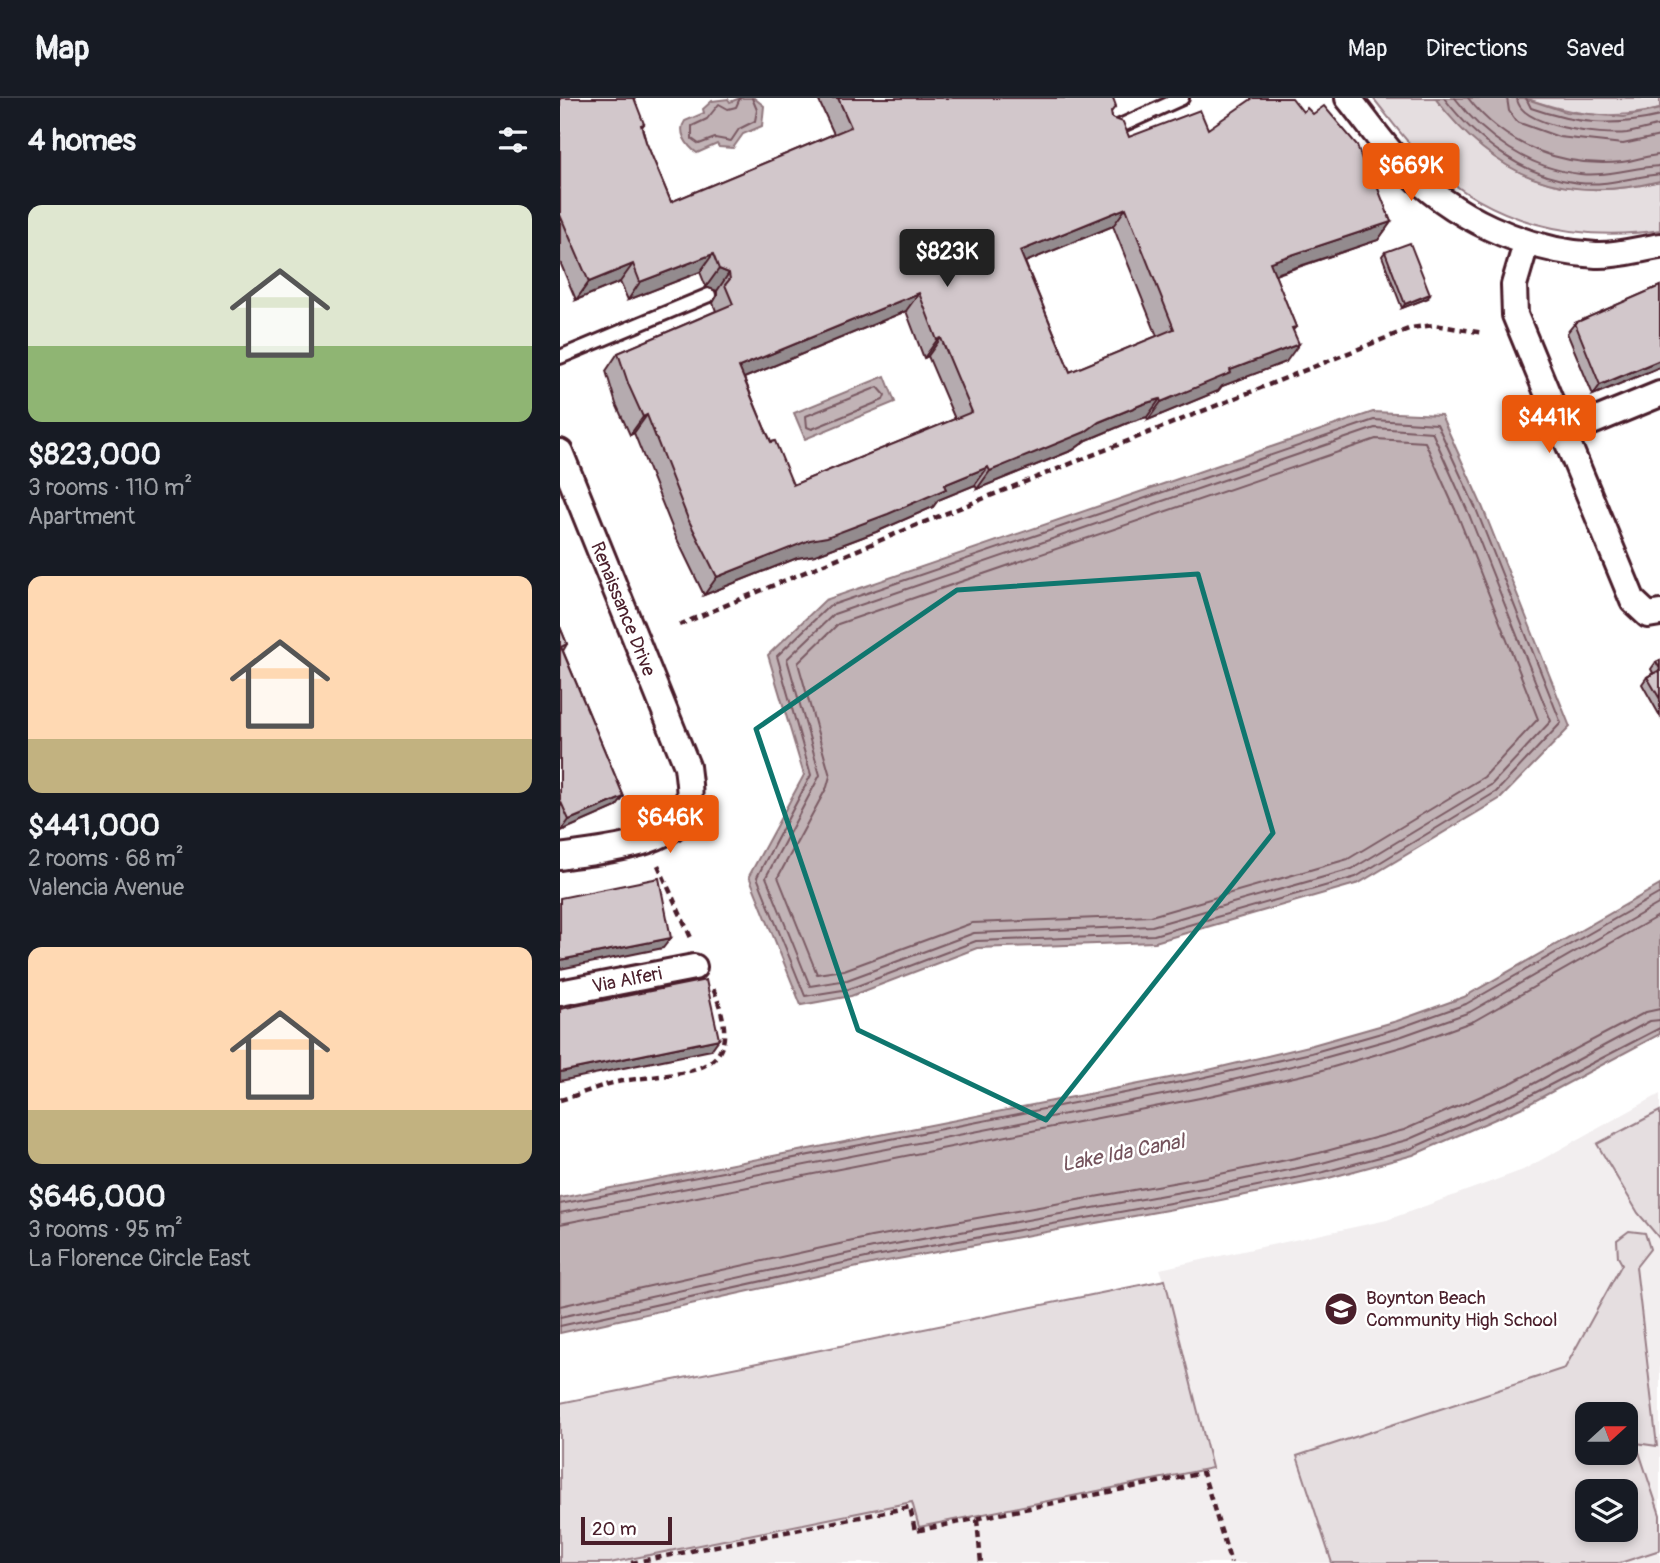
<!DOCTYPE html>
<meta charset="utf-8">
<style>
:root{--surface:#171b24;--page:#242831;--text:#f1f3f6;--muted:#9ea1a6;--line:#363941;--accent:#ea580c}
body{margin:0;font-family:Pangolin,sans-serif;background:var(--page);color:var(--text);height:100vh;display:flex;flex-direction:column;font-size:26px;white-space:nowrap}
*{box-sizing:border-box;margin:0}
p{font-size:23px;color:var(--muted)}
.icon{flex:none;width:38px;height:38px;fill:none;stroke:currentColor;stroke-width:2;stroke-linecap:round;stroke-linejoin:round}
.map{position:relative;flex:1;overflow:hidden}
.side{display:flex;flex-direction:column;background:var(--surface);width:560px}
.side>*{flex:none}
.needle{width:46px;rotate:69deg}
.controls{position:absolute;left:1015px;top:1304px;display:grid;gap:14px}
.controls a{display:grid;place-items:center;width:63px;height:63px;border-radius:14px;background:var(--surface);box-shadow:0 4px 10px #0003;font-size:35px}
.scale{position:absolute;left:21px;bottom:18px;width:91px;box-sizing:border-box;padding-left:7px;border:4px solid #4a1f2b;border-top:0;font-size:19px;line-height:24px;white-space:nowrap;color:#4a1f2b;-webkit-text-stroke:5px #fff;paint-order:stroke}
.price{position:absolute;translate:-50% -60px;padding:0 16px;border-radius:7px;background:var(--accent);color:#fff;font-size:23px;line-height:46px;filter:drop-shadow(0 2px 4px #0008)}
.price::after{content:'';position:absolute;left:50%;top:42px;width:21px;height:16px;margin-left:-10px;background:inherit;clip-path:polygon(0 0,100% 0,50% 100%)}
.price.on{background:#222;color:#fff}
ul{padding:0;list-style:none}
li{display:grid;align-content:center;gap:14px;height:371px;padding:0 28px}
li span{display:grid;place-items:center;height:217px;border-radius:14px;color:#555}
li>.icon{margin-inline-start:auto}
span .icon{width:126px;height:126px;fill:#fffc;stroke-width:1}
li b{font-size:30px}
h2{display:flex;justify-content:space-between;align-items:center;height:84px;padding:0 28px;font-size:30px}
header{display:flex;align-items:center;gap:42px;box-sizing:border-box;height:98px;padding:0 35px;background:var(--surface);border-bottom:2px solid var(--line)}
header strong{font-size:33px}
nav{display:flex;gap:38px;margin-inline-start:auto;font-size:24px}
main{display:flex;flex:1;min-height:0}
.map>svg:first-child{display:block}
.built{fill:#f2eeef;fill-rule:evenodd}
.green{fill:#e5dee0;stroke:#987e86;stroke-width:2;fill-rule:evenodd}
.water{fill:#c1b3b6;stroke:#91787e;stroke-width:2}
.lines{fill:none;stroke-linecap:round;stroke-linejoin:round}
.shore{stroke:#7a5a63;stroke-width:2}
.lane-casing{stroke:#4a1f2b;stroke-width:18}
.street-casing{stroke:#4a1f2b;stroke-width:30}
.path{stroke:#4a1f2b;stroke-width:4.5;stroke-dasharray:7 5;stroke-linecap:butt}
.lane{stroke:#fff;stroke-width:12}
.street{stroke:#fff;stroke-width:24}
.wall{fill:#b5abaf;stroke:#4a1f2b;stroke-width:2;fill-rule:evenodd}
.shaded-wall{fill:#938b8e;stroke:#4a1f2b;stroke-width:2}
.building{fill:#d2c7cb;stroke:#4a1f2b;stroke-width:2;fill-rule:evenodd}
.marked{fill:none;stroke:#0f766e;stroke-width:5;stroke-linejoin:round}
.labels{text-anchor:middle;dominant-baseline:central;stroke-width:5;stroke-linejoin:round;paint-order:stroke}
.street-label{font-size:19px;fill:#4a1f2b;stroke:#fff}
.poi-label{font-size:19px;fill:#4a1f2b;stroke:#fff;text-anchor:start}
.water-label{font-size:21px;font-style:italic;fill:#74535c;stroke:#fff}
</style>
<header>
<strong>Map</strong>
<nav><a>Map</a><a>Directions</a><a>Saved</a></nav>
</header>
<main>
<section class="side">
<h2>4 homes<svg class="icon" aria-label="filters" viewBox="0 0 24 24"><path d="M4 7h16M4 17h16"/><circle cx="9" cy="7" r="2"/><circle cx="15" cy="17" r="2"/></svg></h2>
<ul>
<li><span style="background:linear-gradient(#dfe7d0 65%,#8fb573 0)"><svg class="icon" aria-label="home" viewBox="0 0 24 24"><path d="M3 11l9-7 9 7M6 9v11h12V9"/></svg></span><div><b>$823,000</b><p>3 rooms · 110 m²</p><p>Apartment</p></div></li>
<li><span style="background:linear-gradient(#ffd9b3 75%,#c2b280 0)"><svg class="icon" aria-label="home" viewBox="0 0 24 24"><path d="M3 11l9-7 9 7M6 9v11h12V9"/></svg></span><div><b>$441,000</b><p>2 rooms · 68 m²</p><p>Valencia Avenue</p></div></li>
<li><span style="background:linear-gradient(#ffd9b3 75%,#c2b280 0)"><svg class="icon" aria-label="home" viewBox="0 0 24 24"><path d="M3 11l9-7 9 7M6 9v11h12V9"/></svg></span><div><b>$646,000</b><p>3 rooms · 95 m²</p><p>La Florence Circle East</p></div></li>
</ul>
</section>
<div class="map">
<svg width="1100" height="1465" viewBox="0 0 1100 1465">
<rect width="100%" height="100%" fill="#fff"/>
<filter id="ink" filterUnits="userSpaceOnUse"><feTurbulence type="fractalNoise" baseFrequency=".0143" numOctaves="2"/><feDisplacementMap in="SourceGraphic" scale="14" xChannelSelector="R" yChannelSelector="G"/><feConvolveMatrix kernelMatrix="1 2 1 2 8 2 1 2 1" color-interpolation-filters="sRGB"/></filter>
<g filter="url(#ink)">
<path class="built" d="M1100,996v469h-1100v-160l604,-123 -4,-11 227,-49 136,-50zM1027,1316h39v38h-39zM1027,1393h39v39h-39z"/>
<g class="green">
<path d="M813,0h62c61,79 127,107 225,83v49c-85,13 -167,-7 -231,-66 -21,-19 -38,-44 -56,-66z"/>
<path d="M964,0h136v11c-53,12 -85,6 -136,-11z"/>
<path d="M1100,1013v128l-22,-26 -41,-69z"/>
<path d="M1069,1133l16,2 5,16 -14,18 21,179 -21,-3 24,72v35l-40,13h-288l-35,-107 268,-88 57,-104 -4,-7 -1,-17zM1027,1316h39v38h-39zM1027,1393h39v39h-39z"/>
<path d="M605,1182l47,188 -293,59 -7,-25 -302,61h-50v-160z"/>
</g>
<g class="water">
<path d="M180,0h14l10,8 -2,20 -19,8 -10,14 -14,-1 -2,-3 -20,9c-10,-7 -20,-21 -12,-32l19,-8 -1,-4 9,-8 16,-2 2,3z"/>
<path d="M875,0h89l42,14 58,5 36,-8v72c-98,24 -165,-4 -225,-83z"/>
<path d="M325,278l10,26 -90,37 -11,-26z"/>
<path d="M813,314l68,3 41,91 88,221 -69,71 -142,85 -204,59 -178,6 -126,48 -50,9 -52,-129 55,-101 -36,-120 57,-55z"/>
<path d="M1100,787v149l-135,72 -112,49 -88,24 -114,23 -335,61 -316,70v-135l640,-126 109,-26 88,-25 67,-24z"/>
</g>
<g class="lines">
<g class="shore">
<path d="M180,0l-4,9 -8,2 -9,-5 -12,15 -15,7v13l7,5 16,-6 16,3 8,-12 16,-8 2,-11 -5,-12"/>
<path d="M884,0c33,43 79,79 135,85 28,3 54,-6 81,-9"/>
<path d="M895,0c29,39 75,71 125,76 28,3 53,-7 80,-8"/>
<path d="M908,0c37,48 95,70 154,64 13,-1 25,-7 38,-7"/>
<path d="M947,0l2,13 8,11 42,15 64,7 37,-8"/>
<path d="M957,0c2,29 86,38 110,35 11,-2 22,-5 33,-8"/>
<path d="M966,0l5,10c45,16 83,19 129,8"/>
<path d="M318,289l7,8 -2,5 -71,29 -5,-2 -1,-11z"/>
<path d="M814,322l63,4 39,85 85,214 -65,69 -140,85 -202,58 -178,6 -127,48 -44,7 -48,-119 54,-102 -34,-119 52,-50z"/>
<path d="M815,330l57,4 36,80 83,209 -60,64 -139,84 -200,57 -178,7 -127,47 -37,6 -44,-109 54,-102 -33,-116 47,-45z"/>
<path d="M816,341l49,3 33,74 80,203 -54,58 -136,82 -197,57 -179,7 -128,47 -27,4 -39,-97 49,-90 3,-11 -32,-113 40,-39z"/>
<path d="M0,1106l641,-126 110,-25 88,-25 67,-24 194,-111"/>
<path d="M0,1115l643,-126 110,-26 89,-25 68,-24 190,-109"/>
<path d="M0,1126l645,-127 111,-25 89,-26 69,-25 186,-106"/>
<path d="M0,1208l311,-69 335,-60 113,-24 85,-23 109,-48 133,-70 14,-3"/>
<path d="M0,1219l313,-69 335,-61 114,-24 85,-23 111,-48 132,-71 10,-1"/>
<path d="M0,1228l315,-70 334,-60 115,-24 86,-23 111,-49 139,-72"/>
</g>
<defs>
<g id="lane">
<path d="M549,33l73,-33"/>
<path d="M0,259l149,-62"/>
</g>
<g id="street">
<path d="M788,0c18,22 34,46 54,67 50,52 122,86 194,90 21,1 44,-6 64,-9"/>
<path d="M966,146l-12,41 1,30 118,286 15,14 12,-2"/>
<path d="M1005,335l95,-39"/>
<path d="M0,354l127,314c1,11 4,26 2,38 -8,43 -95,47 -129,53"/>
<path d="M0,895l134,-26"/>
</g>
</defs>
<use href="#lane" class="lane-casing"/>
<use href="#street" class="street-casing"/>
<g class="path">
<path d="M119,527l233,-98 499,-199 23,-3 50,8"/>
<path d="M98,767l34,75"/>
<path d="M0,1002c19,-5 38,-14 57,-18 62,-12 137,1 95,-96"/>
<path d="M417,1421l4,44"/>
<path d="M71,1465l279,-56 5,24 288,-58 28,90"/>
</g>
<use href="#lane" class="lane"/>
<use href="#street" class="street"/>
</g>
<g class="wall">
<path d="M0,0l84,26 -2,3 4,15 25,60 163,-68 -16,-35 1,-1h294l-2,15 1,5 17,19 79,-8 95,-17 61,53 27,57 -13,18 -103,35 21,52 -3,3 -7,32 -64,24 -4,5 -70,29 -1,-3 -17,5 -43,18 -14,10 -96,39 -2,-4 -37,15 -5,7 -57,25 -61,23 -18,3 -93,37 -28,-58 -42,-104 -4,2 -14,-31 -10,-33 12,-18 98,-42 -3,-8 4,-7v-5l-11,-4 -6,-15 -72,28 -8,-18 -44,18 -16,-38zM553,128l44,110 -87,36 -45,-110zM346,213l18,47 4,-2 27,63 -162,66 -29,-58 -20,-49z"/>
<path d="M825,154l43,46 -26,10 -20,-52z"/>
<path d="M1100,188v81l-67,28 -26,-62 8,-10z"/>
<path d="M0,529l7,17 -4,7 61,146 -8,10 -55,24 -1,-3z"/>
<path d="M1100,562v56l-18,-32 5,-7 6,-4 -2,-4 5,-7z"/>
</g>
<g class="shaded-wall">
<path d="M566,110l-13,18 -105,43 12,-18z"/>
<path d="M831,124l-13,18 -120,40 12,-18z"/>
<path d="M153,156l-13,18 -72,28 12,-18z"/>
<path d="M73,166l-13,18 -44,18 13,-18z"/>
<path d="M159,171l10,4 -12,18 -11,-4z"/>
<path d="M359,195l-13,18 -179,74 12,-18z"/>
<path d="M870,196l-2,4 -26,10 3,-4z"/>
<path d="M381,240l-13,18 -4,2 13,-18z"/>
<path d="M739,246l-13,18 -64,24 -4,5 -70,29 13,-18 69,-32z"/>
<path d="M1100,262v7l-67,28 7,-10z"/>
<path d="M600,301l-13,18 -17,5 -43,18 -14,10 -96,39 13,-18 109,-49 44,-18z"/>
<path d="M87,317l-13,18 -4,2 13,-18z"/>
<path d="M428,369l-13,18 -37,15 -5,7 -57,25 -61,23 -18,3 -93,37 13,-18z"/>
<path d="M64,699l-8,10 -55,24 8,-11z"/>
<path d="M111,840l-8,10 -103,21v-9z"/>
<path d="M159,941l-8,11 -151,31v-9z"/>
</g>
<g class="building">
<path d="M0,0h74l10,26 -3,1 5,17 25,60 180,-75 -13,-29h275l3,8 -5,6 1,6 11,4 6,15 71,-27 8,19 45,-31h39l11,14 4,-4 6,6 11,-8 33,39 7,20 4,-2 23,59 -121,40 26,65 -4,1 7,16 -69,26 1,3 -70,29 -1,-3 -17,5 -44,18 -14,10 -95,39 -2,-4 -44,18 2,4 -58,25 -61,23 -17,3 -93,37 -29,-58 -41,-104 -4,2 -14,-31 -11,-33 115,-49 -8,-19 5,-6 -1,-6 -10,-4 -6,-15 -73,28 -7,-18 -44,18 -29,-67zM566,110l48,121 -104,43 -50,-121zM359,195l18,47 4,-2 31,74 -179,73 -18,-44 -4,1 -7,-15 -25,-60z"/>
<path d="M850,145l20,51 -25,10 -20,-52z"/>
<path d="M1100,188v74l-60,25 -25,-62z"/>
<path d="M0,529l7,17 -6,3 63,150 -55,23 -9,-20z"/>
<path d="M1100,562v9l-4,-7z"/>
<path d="M1100,572v29l-13,-22z"/>
<path d="M99,780l12,60 -111,22v-62z"/>
<path d="M146,882l13,59 -159,33v-63z"/>
</g>
</g>
<path class="marked" d="M638,476l75,259 -227,287 -188,-90 -102,-301 201,-139z"/>
<defs>
<symbol id="school-disc" viewBox="-11 -11 22 22"><circle r="9.5" fill="#4a1f2b" stroke="#fff"/><path d="M0-5L7-2L0 1L-7-2ZM-4 1L0 2.5L4 1V4Q0 6-4 4Z" fill="#fff"/></symbol>
</defs>
<g fill-rule="evenodd">
<use href="#school-disc" x="762" y="1192" width="38" height="38"/>
</g>
<g class="labels">
<g class="street-label">
<text transform="translate(63 511) rotate(68)">Renaissance Drive</text>
<text transform="translate(67 882) rotate(-11)">Via Alferi</text>
</g>
<g class="poi-label">
<text x="806" y="1200">Boynton Beach<tspan x="806" dy="22">Community High School</tspan></text>
</g>
<g class="water-label">
<text transform="translate(563 1055) rotate(-11)">Lake Ida Canal</text>
</g>
</g>
</svg>
<div class="controls">
<a><svg class="needle" viewBox="-14 -14 28 28"><path d="M0-13l5 13h-10z" fill="#e53935"/><path d="M0 13l5-13h-10z" fill="#9ea1a6"/></svg></a>
<a><svg class="icon" aria-label="layers" viewBox="0 0 24 24"><path d="M12 4l9 5-9 5-9-5zM3 14l9 5 9-5"/></svg></a>
</div>
<div class="scale">20 m</div>
<b class="price" style="left:851px;top:105px">$669K</b>
<b class="price on" style="left:387px;top:191px">$823K</b>
<b class="price" style="left:989px;top:357px">$441K</b>
<b class="price" style="left:110px;top:757px">$646K</b>
</div>
</main>
